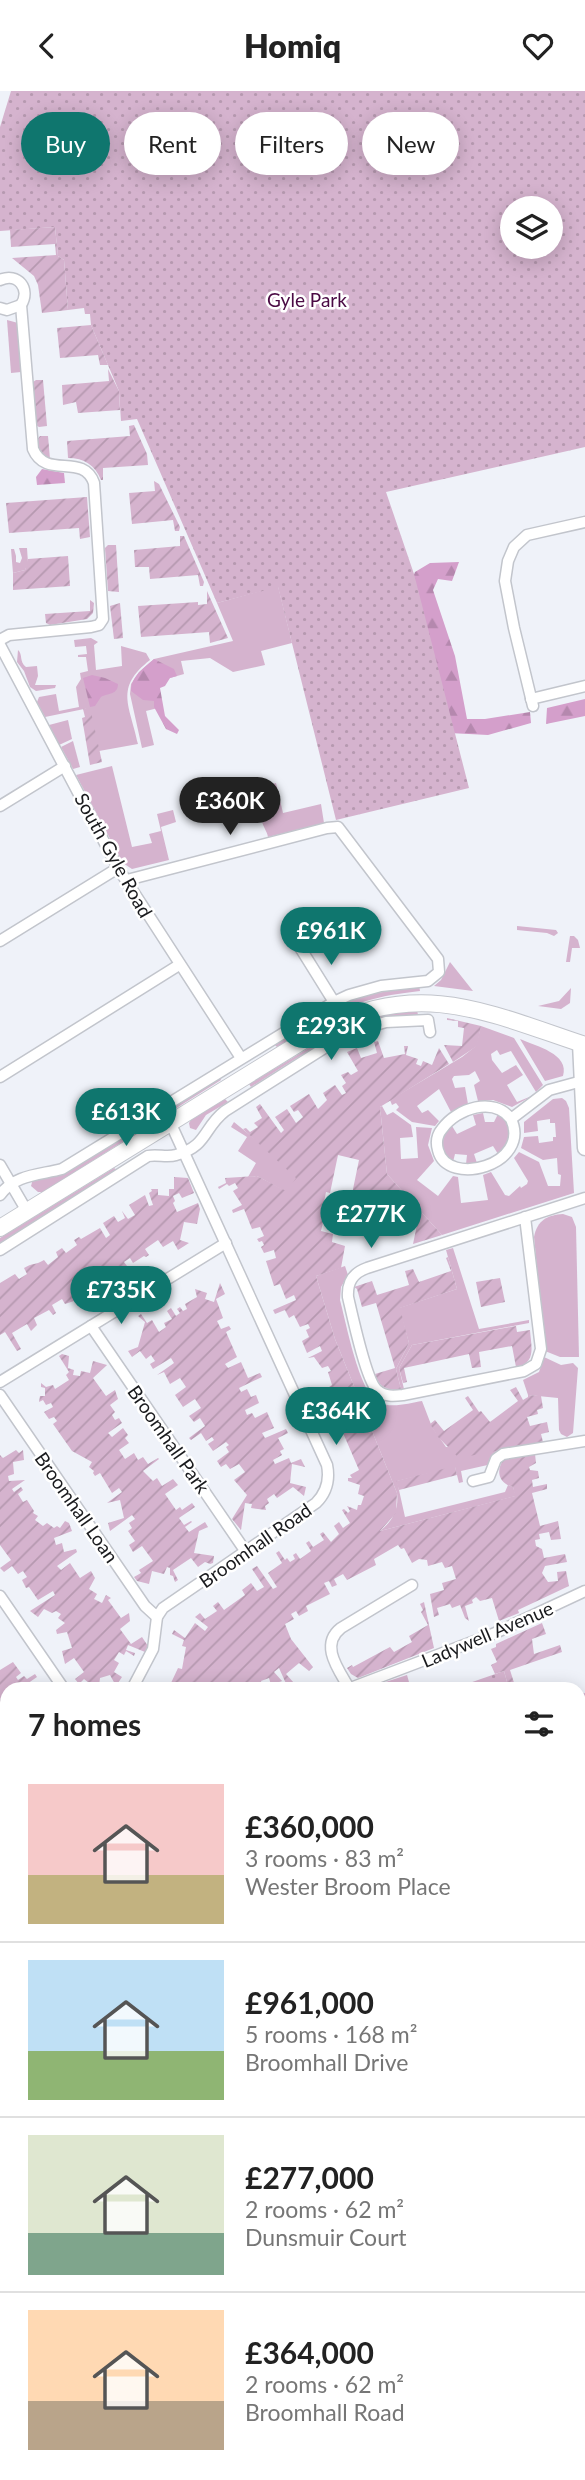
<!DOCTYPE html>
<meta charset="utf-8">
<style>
:root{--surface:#fff;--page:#f2f2f2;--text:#222;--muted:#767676;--line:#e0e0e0;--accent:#0f766e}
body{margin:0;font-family:Lato,sans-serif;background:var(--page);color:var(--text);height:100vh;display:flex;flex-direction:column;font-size:26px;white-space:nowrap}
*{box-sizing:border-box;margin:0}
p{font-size:23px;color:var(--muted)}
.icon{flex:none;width:38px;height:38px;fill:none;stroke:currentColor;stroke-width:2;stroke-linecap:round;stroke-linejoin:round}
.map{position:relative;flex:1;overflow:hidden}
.sheet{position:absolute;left:0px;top:1591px;width:586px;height:800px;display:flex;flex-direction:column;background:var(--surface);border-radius:21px 21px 0 0;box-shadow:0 4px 18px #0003}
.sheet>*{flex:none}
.top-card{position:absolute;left:21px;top:21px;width:544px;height:63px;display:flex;gap:14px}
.tools{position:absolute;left:500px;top:105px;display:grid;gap:14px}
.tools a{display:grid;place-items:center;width:63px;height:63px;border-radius:50%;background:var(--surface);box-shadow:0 4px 18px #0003;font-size:35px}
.price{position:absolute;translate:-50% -60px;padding:0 16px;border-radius:24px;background:var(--accent);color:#fff;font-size:23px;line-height:46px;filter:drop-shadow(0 2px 4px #0008)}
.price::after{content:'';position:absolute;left:50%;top:42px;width:21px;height:16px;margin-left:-10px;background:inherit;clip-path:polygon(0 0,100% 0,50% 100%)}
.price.current{background:#222;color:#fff}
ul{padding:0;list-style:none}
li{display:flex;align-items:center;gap:21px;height:175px;padding:0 28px}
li+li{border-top:2px solid var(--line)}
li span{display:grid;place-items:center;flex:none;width:196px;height:140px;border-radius:0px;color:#555}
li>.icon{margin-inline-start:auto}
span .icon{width:84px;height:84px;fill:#fffc;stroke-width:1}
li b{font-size:30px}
h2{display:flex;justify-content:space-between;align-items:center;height:84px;padding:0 28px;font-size:30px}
.chip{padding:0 24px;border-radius:32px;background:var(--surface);box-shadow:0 4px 18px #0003;font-size:24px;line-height:63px}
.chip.current{background:var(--accent);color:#fff}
header{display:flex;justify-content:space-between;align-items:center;height:91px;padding:0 28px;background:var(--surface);font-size:32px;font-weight:800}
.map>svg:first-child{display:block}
.grass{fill:#d5b3ce}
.forest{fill:url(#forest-firs)}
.park{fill:url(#park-dots);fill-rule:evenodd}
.garden{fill:url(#garden-furrows)}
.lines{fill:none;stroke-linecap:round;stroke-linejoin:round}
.minor-casing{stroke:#c2c5cc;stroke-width:13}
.tertiary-casing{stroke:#c2c5cc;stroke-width:17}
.secondary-casing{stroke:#c2c5cc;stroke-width:18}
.minor{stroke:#fff;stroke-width:10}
.tertiary{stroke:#fff;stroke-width:14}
.secondary{stroke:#fff;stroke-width:16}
.labels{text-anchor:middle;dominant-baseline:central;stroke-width:5;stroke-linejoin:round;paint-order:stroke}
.park-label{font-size:19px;fill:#4a0a44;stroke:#fff}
.street-label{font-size:19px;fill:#191a1d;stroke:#fff}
</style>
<header><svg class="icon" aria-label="back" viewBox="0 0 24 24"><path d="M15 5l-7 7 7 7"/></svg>Homiq<svg class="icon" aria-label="heart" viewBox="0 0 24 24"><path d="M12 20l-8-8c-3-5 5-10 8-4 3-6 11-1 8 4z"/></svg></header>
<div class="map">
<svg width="585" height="2389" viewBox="0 0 585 2389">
<defs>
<pattern id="forest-firs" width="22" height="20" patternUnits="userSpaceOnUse" patternTransform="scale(1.75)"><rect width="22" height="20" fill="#d49fcb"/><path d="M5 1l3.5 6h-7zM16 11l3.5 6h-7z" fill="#b588ae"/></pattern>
<pattern id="park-dots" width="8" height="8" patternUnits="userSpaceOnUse" patternTransform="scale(1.75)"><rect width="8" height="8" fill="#d5b3ce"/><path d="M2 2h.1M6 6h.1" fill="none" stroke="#b699b0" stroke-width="1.8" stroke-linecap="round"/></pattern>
<pattern id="garden-furrows" width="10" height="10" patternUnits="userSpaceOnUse" patternTransform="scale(1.75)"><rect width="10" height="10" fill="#d5b3ce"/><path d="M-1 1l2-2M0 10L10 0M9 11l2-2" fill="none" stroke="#b699b0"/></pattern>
</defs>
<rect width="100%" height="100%" fill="#eff2f9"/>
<g class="grass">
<path d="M7,229l11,3 3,49 -10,1z"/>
<path d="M19,457h8l1,15 -3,7 -12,3 -2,-24h3l2,7v6l4,1 2,-5z"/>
<path d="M278,495l14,57 -31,8 4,14 -32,7 -23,-14 -29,3 3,13 -28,8 6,25 -16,4 8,34 -12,3 -12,-54 1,-10 8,-12 15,-13 79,-18 -16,-38z"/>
<path d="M91,547l7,4 -4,3 2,25 26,-4 -1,-20 25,7 4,7c-36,28 -20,45 -12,84l-39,7 -10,-43 -44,9 -8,-15 2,-5 17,-3 3,17 20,-4 -3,-20 5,-8 -1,-6 8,-2 -2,-14h-8v-2l9,-1 -1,-8 -11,1 -1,-7z"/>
<path d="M18,559c5,4 1,12 8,17l11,-1 1,10 -3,9h21l-1,3 -19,3 -6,-4 -6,-16 -7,-9z"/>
<path d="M68,629l4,19 -13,6 -10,-20z"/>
<path d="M73,650l7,26 -7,2 -12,-22z"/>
<path d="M112,675l20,81 20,-4 -3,-9 12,-3 -4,-17 16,-4 3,12 -15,5 8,33 -37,9 -9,-6 -47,-88z"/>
<path d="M276,692l7,30 38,-9 3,19 -56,14c-1,-6 -5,-10 -6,-16 -1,-15 2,-21 -11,-31z"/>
<path d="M517,835l39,4 2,3 -4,3 -7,-3 -30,-3z"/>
<path d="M570,845h4l4,4 2,8h-8l-2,14h-4z"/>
<path d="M450,871l23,29 -39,-5 7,-6z"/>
<path d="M419,894l1,6c-65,7 -89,22 -143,56l-4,-4 56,-34 33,-13z"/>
<path d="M571,897l-1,15 -9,6 -23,-3 21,-5z"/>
<path d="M417,919l1,5c-66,3 -114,39 -167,72l-2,-3 98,-59 35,-11z"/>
<path d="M481,935l33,12 29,47 -7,7 -25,-41 -11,4 -3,-5 -6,4 1,6 10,13 14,-8 7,10 -16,10 10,17 17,-7 -22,12 -19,-7 -15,1 -4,-16 6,-4 -5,-10 -6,4 -15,1 -2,3 3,9 10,-1 3,17 -17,8 -12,-23 -22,17 5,7 6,-3 11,11 -4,5 -23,-4 -16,-12 3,-3 -3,-4 -4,2 -2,-5 72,-43 14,-11z"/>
<path d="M520,948c16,7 50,15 43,37l-18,5z"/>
<path d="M220,986l1,3 -178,112h-5l-7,-6 2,-7z"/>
<path d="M562,1007l4,3 3,7 5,85 -132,42 -55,-61 -7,-67 2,-1 5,9 6,-3 18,13 2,12 -13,1 1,21 17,-1 -2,-31 16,1 -4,17 6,16 -17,19 21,16 15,-20 5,1 3,26 27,-3 -5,-25 8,-3 14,23 4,1 11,-10 1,2 6,-4 1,-3 -14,-23 5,-6 20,10 9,24h12l1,-11 -3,-1 -1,-16 -14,2 -22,-12 3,-11 14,-1 1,7 14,-2v-4h3l-1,-14h-5v-4l-13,2 1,10 -14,2v-11l29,-23z"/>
<path d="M225,1008l3,3 -22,13 -10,15 -6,-2 -1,-5 2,-3z"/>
<path d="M483,1022l2,9h9l4,-8 6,2 7,10 -3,18 -10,10 -5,-8 -19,8 3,9 -11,1 1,-9 -12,-1 -2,8 -7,-5 -5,-11 5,-14 6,-6 5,8 19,-9 -3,-10z"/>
<path d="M234,1031l32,26 31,30 -7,16 -33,-18 -9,1 8,-14 -18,-12 9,-14 -16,-10z"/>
<path d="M114,1077l3,2 -117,74v-6z"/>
<path d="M563,1123l9,3 4,10 3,130h-19l-15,-6 -11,-114c3,-17 14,-22 29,-23z"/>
<path d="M453,1157l26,81 50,-9v3l-117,22 -13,23 5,21h-3l-5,-20 13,-26 -10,-35 58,-19 -11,-39z"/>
<path d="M345,1175l3,9 -7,12 -1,13c6,22 19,92 38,102 13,7 31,1 44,-1l10,26 14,20 57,3 -11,14 -31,7 2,11 -4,1 -4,-16 -58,14 8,36 100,-25 3,-7 5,2 3,9 -136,35c13,-10 19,-22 17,-38l-62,-154 -19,-63z"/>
<path d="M544,1266l17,8 12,-2 5,5 -5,65 -6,4 -6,-3 -2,-4 -1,-32 -30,-3 -5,-15 16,-8z"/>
</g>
<g class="forest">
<path d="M42,378l22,4 1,10 -28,2 -1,-8z"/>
<path d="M459,471l-7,19 -14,-2 -5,11 22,66 12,63h18l45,-7 1,11 -43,12 -39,-2 -43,-137 9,-24 15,-9z"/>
<path d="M154,568l20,10 3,7 -7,2 -5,8 -5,2 5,28 14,14 -2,4 -11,-5 -12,-22v-6l-11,-1 -12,-9c0,-15 13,-23 23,-32z"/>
<path d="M92,584l13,3 13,6c0,11 -10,9 -17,13l-6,9 -5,1 -7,-29z"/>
<path d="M585,608v17l-39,8 1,-16z"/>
</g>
<g class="park">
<path d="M11,0h574v356l-199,45 28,82 55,214 -133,32 -58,-233 -61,16 -80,-184 -16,2 -2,-30 -28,-66 -1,-11h-5l-1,-6 -16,2 -4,-50 -6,-4 -3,-29 -55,4v-104zM513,117h38v39h-38z"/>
<path d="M504,1580l5,18h-57z"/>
<path d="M407,1584l4,14h-47z"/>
<path d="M585,1602v292l-6,3v-293z"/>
</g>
<g class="garden">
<path d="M55,136l3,29 6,4 4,50 -26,3 -4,-28 -4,-9 -22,-18 44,-3 -1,-11 -44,3 -1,-17z"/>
<path d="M91,234l17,40h-8l-2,-10 -38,3 -3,-30z"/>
<path d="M108,278l11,22 1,19 -42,3 -2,-11 -13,3 -1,-20 47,-4z"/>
<path d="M36,289h7l4,46 -8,1 -3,-2 -3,-43z"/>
<path d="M134,334l13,29 1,11 -45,3v12h-2c-6,-15 -17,-22 -33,-22l-1,-17 63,-5 -1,-10z"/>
<path d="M48,345l2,23 -11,-7 -2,-12 3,-4z"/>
<path d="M154,390l5,3 21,43 -1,4h-4l-2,-11 -41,4 -3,-31 26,-2z"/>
<path d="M87,406l3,40 -10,2 -1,-11 -70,5 -3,-30z"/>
<path d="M180,445h4l20,46 -1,4h-3l-2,-11 -48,4 -1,-12h-14l-1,-17 46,-4z"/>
<path d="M108,454h8l3,47 -11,-1 -3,-43z"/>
<path d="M68,465l2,30 -57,4v-17l12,-3 3,-11z"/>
<path d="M207,500l21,47 -18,5 -1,-11 -68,5 -3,-31 60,-4v3l9,-1z"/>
<path d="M90,509l4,3 -1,10 -6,6 -37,6 -4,-2 -1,-9 45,-3z"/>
<path d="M120,512l3,35 -9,1 -4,-33z"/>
<path d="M90,616l12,55 -12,3 -8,-47 3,-1 -2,-8z"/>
<path d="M447,927l34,8 -4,20 -24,16 -9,-17 18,1 2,-18 -6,-1v-6l-11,-1z"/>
<path d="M378,950l6,17 21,-4 -1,-8h4l-2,9 12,4 -2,5 5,2 2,-5 9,4 7,-17 10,16 -69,43 7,67 55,61 -29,9 6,-29 -63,-17 -2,6 -7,-1 1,-9h4l7,-34 -21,-5 -8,38 -4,-1 -5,25 3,1 -3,13 12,3 -1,8 13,4 -4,22 -25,8 19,63 62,154 -1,20 -16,18 135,-35 -2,-9c-14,-4 -18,-16 -9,-28l43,-9 -12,4 1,9 -7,4 1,3 8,1 1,7 -7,2 1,7 14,-3v5l-15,4 8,33 18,-5 3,18 -10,1 -2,-8 -10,2 1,5 -5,1 1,6 6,3 2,9 21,-4 2,8 -22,4 -3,7 6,9 10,-1 -1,-9 9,-1 3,15 -51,24 1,3 -20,8 -7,-23 -12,3 -4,-4 -4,3 1,3 -8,3 4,15 -4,-3 -5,-13 -8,3 -2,-4 -13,4 2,7 -5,2 -4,-23 14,-4 -2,-7 14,-4 -4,-13 -7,2 -3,-6 -14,4 -1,-6 -8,-1 -7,4 -8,-15 -3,1 -3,-4 -24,14 2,6 -29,15 -4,-6 -9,5 3,6 -5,2 -3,-6 -5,2 6,11 -24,12 2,5 -9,5 -3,-5 -5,3 3,5 -9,5 6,15 22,28 -4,4 -10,-8 -13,11 8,9 -6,5 -9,-20 -5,4 8,9 -11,4 -2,-7 -8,3 2,6 -4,2h-83l1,-3 -6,-3 7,-15 4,1 4,-22 -4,-1 2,-6 -12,-6 2,-4 11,8 10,-15 10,8 3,-4 -13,-10 5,-4 5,6 12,-8 -4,-5 5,-4 6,8 21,-15 -3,-5 9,-7 6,8 7,-4 -12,-18 5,-3 16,23 4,-2 -9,-14 14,-10 -6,-10 3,-2 6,9 2,-2 3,4 5,-3 -2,-4 3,-2 4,6 11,-8 -5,-8 3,-2 4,6 11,-7 -4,-6 3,-2 8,10 8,-8 -5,-8 5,-4 4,6 7,-5 -8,-13 2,-1 4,4 2,-2 -3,-5 10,4 1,-5h3l3,-9 -6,-2 2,-9 -12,-4v-3h4l-2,-3 9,-5 -19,-44 15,-7 -2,-5 -11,5 -5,-16 -6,2 -3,-7 5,-3 -4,-8 3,-2 -4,-13 3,-1 -3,-5 -6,2 -8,-11 -6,1 14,-7 -2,-5 -13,7 -5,-12 7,-4 -3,-7 4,-2 -2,-4 -8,3 -6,-12 -5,3 -4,-8 -10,4 -2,-4 23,-10 -2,-5 -8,4 -6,-15 -6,2 -8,-25 10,-3 -2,-8 -10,3 -3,-6 3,-2 -2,-4 -3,1 -2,-3 7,-3 -4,-9 -8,2 -8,-20 -11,4 -1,-3 10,-5 -9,-14 5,-3 -3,-5 -6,3 -2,-2 -8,5 -1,-2 8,-4 -1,-5 32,-2 33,17v-6l6,-9 -53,-49 3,-1 4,4 8,-5 -4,-4 8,-5 -6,-11 4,-3 21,29 3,-3 -9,-13 12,-8 9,14 7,-6 -5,-7 -4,2 -4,-6 19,-12 9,15 9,-9 -4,-7 12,-8 7,10 4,-2 -4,-7 4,-3 -5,-8 7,-3 3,3 7,-4 -11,-19 10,-4 4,10 16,-5 -3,-11z"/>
<path d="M174,1086l14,1 6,15 -12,5 -3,-5 -6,3 2,5 -2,2 4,9 21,-9 2,6 -3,15 -13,-2 -4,18 9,3 -11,7 -5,-9 -10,6 -5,-7 -13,9 4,6 -3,2 -2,-1 -11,7 -3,-5 -6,4 3,4 -10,7 -4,-5 -11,7 2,5 -9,6 -4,-5 -13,5 4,8 -8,7 -9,3 -3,-5 -10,6 4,8 -3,2 -4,-5 -15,8 3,7 -6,6 -4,-7 -15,9 9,16 -4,2 -12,-19 -5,3v-52l15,-9 4,5 8,-5 -3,-6c8,-5 12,-3 20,-8l4,5 10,-8 -2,-5 6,-4 4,5 11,-8 -3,-5 5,-3 2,2 19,-11 6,10 4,-3 -7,-12 11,-7 4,6 7,-4 -3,-7 6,8 7,-4 -6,-10 16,-10 4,11 4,-1 -4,-12 3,-2 -1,-2h7v6l11,1v-7h5z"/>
<path d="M448,1166l9,32 -57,19 9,35 -13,26 5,20c-13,3 -22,-2 -26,-15l20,-6 -19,-65 -14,4 -5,-18 -3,-2 18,-6 5,14 32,-10 -4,-14 8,-2 6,13 32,-11 -5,-13z"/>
<path d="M500,1187l5,24 -24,5 -5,-25z"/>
<path d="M220,1192l5,11 -9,5 7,19 -6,3 4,8 8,-3 2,3 -5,3 11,25 -12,7 3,4 13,-6 7,16 12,-5 2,4 -23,11 2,4 6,-3 4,8 5,-2 3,8 -14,7 2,5 5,-2 3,5 12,-6 7,16 -12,5 3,5 21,-9 2,4 -10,5 6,11 -4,2 2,4 -9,5 2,4 14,-6 2,5 10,-4 4,8 -13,-3 -2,19 16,4 -2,9 -11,-9 -16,11 -3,-4 -7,5 2,4 -4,3 1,4 -15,-2 1,-4 -7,-1 -4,27 -9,-11 15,-24 -13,-15 11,-8 -6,-8 -9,5 -4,-5 -5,3 -4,-6 12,-9 -3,-5 3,-2 -3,-3 -13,9 -5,-7 6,-4 -2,-3 -6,4 -5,-8 -10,7 -2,-2 16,-12 -5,-8 -6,4 -5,-6 12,-8 -6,-9 -12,8 -8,-12 11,-8 -6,-9 -10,6 -6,-12 -7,3 17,-12 -3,-5 -18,11 -3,-5 5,-3 -4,-6 -5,4 -6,-8 -8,6 -4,-6 10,-4 7,-25 -7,-6 3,-2 6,9 5,-3 7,12 7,-5 -2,-4 8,-4 -5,-8 4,-3 5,8 4,-3 -3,-4 3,-2 3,4 4,-2 -2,-5 12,-7 -2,-8 12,4 -2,6 9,3z"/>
<path d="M516,1235l1,6 13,-2c1,16 7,33 -14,37l-4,-21 -33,6 2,15 -9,1 -3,-14 -65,14 3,14 -4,1 -4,-15 13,-23z"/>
<path d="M62,1263l7,2 -1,12 6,2 -1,5 7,1 1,-5 9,2 3,-12 14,4 -14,13 13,18 9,-6 3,9 -8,6 5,7 -3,3 3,5 4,-2 3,5 -14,10 4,4 11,-9 5,7 -3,3 4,5 -10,7 6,9 9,-6 4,7 5,-3 5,7 10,-6 1,1 -16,12 10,10 4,-3 5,8 11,-7 5,6 -13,9 11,16 4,-3 2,3 10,-7 3,4 -16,11 5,7 7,-4 1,1 -7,5 4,5 16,-10 3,5 -9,4 -5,22 20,3 -1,7 -3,1 -5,-2 -7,5 -7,-9 -18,12 5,10 -3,2 -2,-6 -3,-1v-7l-3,-1 -3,7 -12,-3 -3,13 -12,-3 -3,-4 7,-4 -2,-3 14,-9 -11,-15 -9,6 -4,-7 6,-4 -7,-10 4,-3 -3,-5 6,-4 -3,-4 -22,16 -2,-8 16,-5 -4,-18 -13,3 15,-11 -3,-4 -7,5 -12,-20 -5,3 -2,-3 1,-2 -5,-4 3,-5 -20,-11 -19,-27 4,-3 -3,-4 -5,2 -5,-7 9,-5 -2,-4 -5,2 -3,-5 -4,2 1,-6h5v-8l-4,-1v-4l5,4 7,-2 2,4 14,-9 -3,-5 3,-3 -10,-16z"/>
<path d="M516,1296l7,13 5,-3v-2l13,1 2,12 -6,2 1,4 -11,3 3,9 17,-4 2,10 -8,2 2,8 -84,16 -21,-21 -8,-13 5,-4 9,11 29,-21 -8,-12 3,-2 11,16 2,-1 9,11 28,-21 -8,-11z"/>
<path d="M16,1359l3,3 4,-3 1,10 -11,2 1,12 -6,2 1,5 16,-1 -13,9 2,3 7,-5 2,3 -5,4 5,8 4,-2 7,11 -1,2 5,3 -3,4 8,6 4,-3 7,5 3,-2 3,2 5,-7 4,2 3,8 -18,7 2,7 6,-2 2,9 12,-3 1,3 -20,14 4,4 9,-7 10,15 11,-7 4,7 -6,11 8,5 -3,5 8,4 4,-8 5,3 -3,2 13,18 8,-5 1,8 -10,8 11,15 11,-7 6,9 -3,6 -17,-7 -2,5 9,3 -1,3 -8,-5 -2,4 -5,-3 -5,8 5,3 -5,9 8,5 -6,9 -6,-11 -10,3 -1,8 -9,-1 -1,4h-6l6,-6 -5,-4 -5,5 -4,-5 9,-7 -10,-14 -9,6 -3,-13 10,-3 -5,-16 -10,2 -1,-4 9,-7 -7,-5 3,-4 -5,-3 -4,2 -8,-4 -6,8 -8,-6 25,-16 -2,-4 -15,9 -9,-13 -3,1 -4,-8 5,-3 -4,-6 -5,3 -6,-8 -8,6 -4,-4 11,-8 -11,-15v-90l3,3z"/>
<path d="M455,1375l2,9 -58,15 -3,-9z"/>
<path d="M424,1511l10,46 -76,30 -7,-4 -4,-6 5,-3 1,2 37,-20 4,5 18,-10 -3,-6 19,-11 -7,-13 2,-2 -3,-6z"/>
<path d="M542,1532l4,11 -14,5 2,15 26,-9 2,7 -52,18 6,19h-7l-5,-18 -9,3 -4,-9 6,-3 -6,-13 5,-2v-3z"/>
<path d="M13,1571l8,11 -5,4 2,3 6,-4 3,3 8,-5 2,3 -13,9 1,3h-18v38h-1l1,-5h-7v-52z"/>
<path d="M0,1702h7v37l-7,3z"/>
<path d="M7,1791v97l-3,-5 -4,2v-64l2,-2 -2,-22z"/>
<path d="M579,1939l4,6h2v48l-2,-3 -4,2z"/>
<path d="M3,1983l4,6 -6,7 3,5 3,-1v36l-3,-1 -3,6 6,3 -1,3 -6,-6v-56z"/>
<path d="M0,2105l7,3v169l-7,-9 3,-4 -3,-4z"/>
<path d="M585,2147v63l-3,6h-3v-65z"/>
<path d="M584,2307l1,82h-46l3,-1v-4h37v-75z"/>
<path d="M109,2384h48l-2,5h-63z"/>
<path d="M216,2384h56l1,5h-36l-2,-5 -17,5z"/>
<path d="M394,2385l70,-1 1,5h-74v-3z"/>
</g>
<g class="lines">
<defs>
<g id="minor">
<path d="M0,189c18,-8 31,9 21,25l12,144c13,31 50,3 61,34l9,136 -4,6 -8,2 -82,8 -9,5"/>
<path d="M0,217l7,2 14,-5"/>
<path d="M0,554l118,223 123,190"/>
<path d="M531,608l54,-13"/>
<path d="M533,615l-19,-78 -9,-47 3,-20 6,-14 13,-12 58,-13"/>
<path d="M0,715l65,-40"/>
<path d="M0,850l118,-73"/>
<path d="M301,858l33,53"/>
<path d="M0,986l179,-112"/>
<path d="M511,1028c21,46 -64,69 -73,31 -2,-7 -1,-15 4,-21 15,-21 52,-33 69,-10l38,-29 33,-9"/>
<path d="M0,1074l28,48"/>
<path d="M0,1104c15,-21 40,-20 62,-26l272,-167 15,-7 32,-9 47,-5 11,-9 -1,-13 -100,-132 -11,1 -200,52"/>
<path d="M525,1126l16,132 -5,15 -12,7 -121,24c-9,1 -18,2 -26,-5 -11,-10 -25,-76 -29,-93 -1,-15 5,-24 19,-29l218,-70"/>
<path d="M0,1159l148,-94c10,-2 19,2 28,-1 32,-9 27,-27 49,-44l123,-78 38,-11 42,-2 2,12"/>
<path d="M91,1235l155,226"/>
<path d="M0,1291l226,-139"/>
<path d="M0,1304l145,211 12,11"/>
<path d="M473,1390l16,-4 7,-18 7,-5 82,-13"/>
<path d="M0,1505l64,93"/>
<path d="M349,1597c-10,-18 -30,-43 -8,-60l71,-43"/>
<path d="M132,1598l21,-40 4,-32 6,-9 153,-105c11,-11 14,-23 11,-38l-157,-343"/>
<path d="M348,1598l145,-55 92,-43"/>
<path d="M0,1667h7"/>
<path d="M0,1757l7,-3"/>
<path d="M579,1905l6,-3"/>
<path d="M0,1928l7,-4"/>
<path d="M189,2384l2,5"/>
<path d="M359,2384l2,5"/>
<path d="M502,2384l1,5"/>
</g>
<g id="tertiary">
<path d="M580,952l5,105"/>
<path d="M579,2108l6,-6"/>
<path d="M0,2337l7,-3"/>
</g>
<path id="secondary" d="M0,1137l324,-200c97,-50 167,-14 261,17"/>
</defs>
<use href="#minor" class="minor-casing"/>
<use href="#tertiary" class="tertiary-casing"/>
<use href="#secondary" class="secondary-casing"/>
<use href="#minor" class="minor"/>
<use href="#tertiary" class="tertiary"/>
<use href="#secondary" class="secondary"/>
</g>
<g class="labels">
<g class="park-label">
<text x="307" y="208">Gyle Park</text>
</g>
<g class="street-label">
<text transform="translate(114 764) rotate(61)">South Gyle Road</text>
<text transform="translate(169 1348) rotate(55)">Broomhall Park</text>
<text transform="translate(77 1416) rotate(55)">Broomhall Loan</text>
<text transform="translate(255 1454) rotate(-35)">Broomhall Road</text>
<text transform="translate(487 1543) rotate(-23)">Ladywell Avenue</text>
</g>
</g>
</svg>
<div class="tools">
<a><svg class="icon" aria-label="layers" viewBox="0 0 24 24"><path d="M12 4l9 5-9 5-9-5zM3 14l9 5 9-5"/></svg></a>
</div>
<b class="price current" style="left:230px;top:746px">£360K</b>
<b class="price" style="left:331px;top:876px">£961K</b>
<b class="price" style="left:331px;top:971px">£293K</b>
<b class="price" style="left:126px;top:1057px">£613K</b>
<b class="price" style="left:371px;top:1159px">£277K</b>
<b class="price" style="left:121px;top:1235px">£735K</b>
<b class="price" style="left:336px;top:1356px">£364K</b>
<div class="top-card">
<a class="chip current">Buy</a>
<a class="chip">Rent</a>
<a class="chip">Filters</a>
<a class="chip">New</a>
</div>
<section class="sheet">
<h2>7 homes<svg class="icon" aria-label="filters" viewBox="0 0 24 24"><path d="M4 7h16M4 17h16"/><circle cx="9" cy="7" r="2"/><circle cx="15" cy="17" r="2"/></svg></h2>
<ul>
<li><span style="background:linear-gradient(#f6c9c9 65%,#c2b280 0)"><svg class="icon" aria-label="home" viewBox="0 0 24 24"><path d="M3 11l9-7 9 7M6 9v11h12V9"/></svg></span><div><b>£360,000</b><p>3 rooms · 83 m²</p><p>Wester Broom Place</p></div></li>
<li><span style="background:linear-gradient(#bfe0f5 65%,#8fb573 0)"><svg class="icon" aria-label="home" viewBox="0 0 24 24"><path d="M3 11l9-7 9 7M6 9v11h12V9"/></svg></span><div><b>£961,000</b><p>5 rooms · 168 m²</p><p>Broomhall Drive</p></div></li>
<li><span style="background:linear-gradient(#dfe7d0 70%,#7fa58c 0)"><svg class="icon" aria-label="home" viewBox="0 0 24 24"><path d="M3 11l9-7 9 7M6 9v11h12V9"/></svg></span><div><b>£277,000</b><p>2 rooms · 62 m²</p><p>Dunsmuir Court</p></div></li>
<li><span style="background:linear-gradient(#ffd9b3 65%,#b9a48a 0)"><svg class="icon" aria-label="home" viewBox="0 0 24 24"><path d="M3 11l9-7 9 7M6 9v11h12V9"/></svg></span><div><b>£364,000</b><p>2 rooms · 62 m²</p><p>Broomhall Road</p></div></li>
</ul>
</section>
</div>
